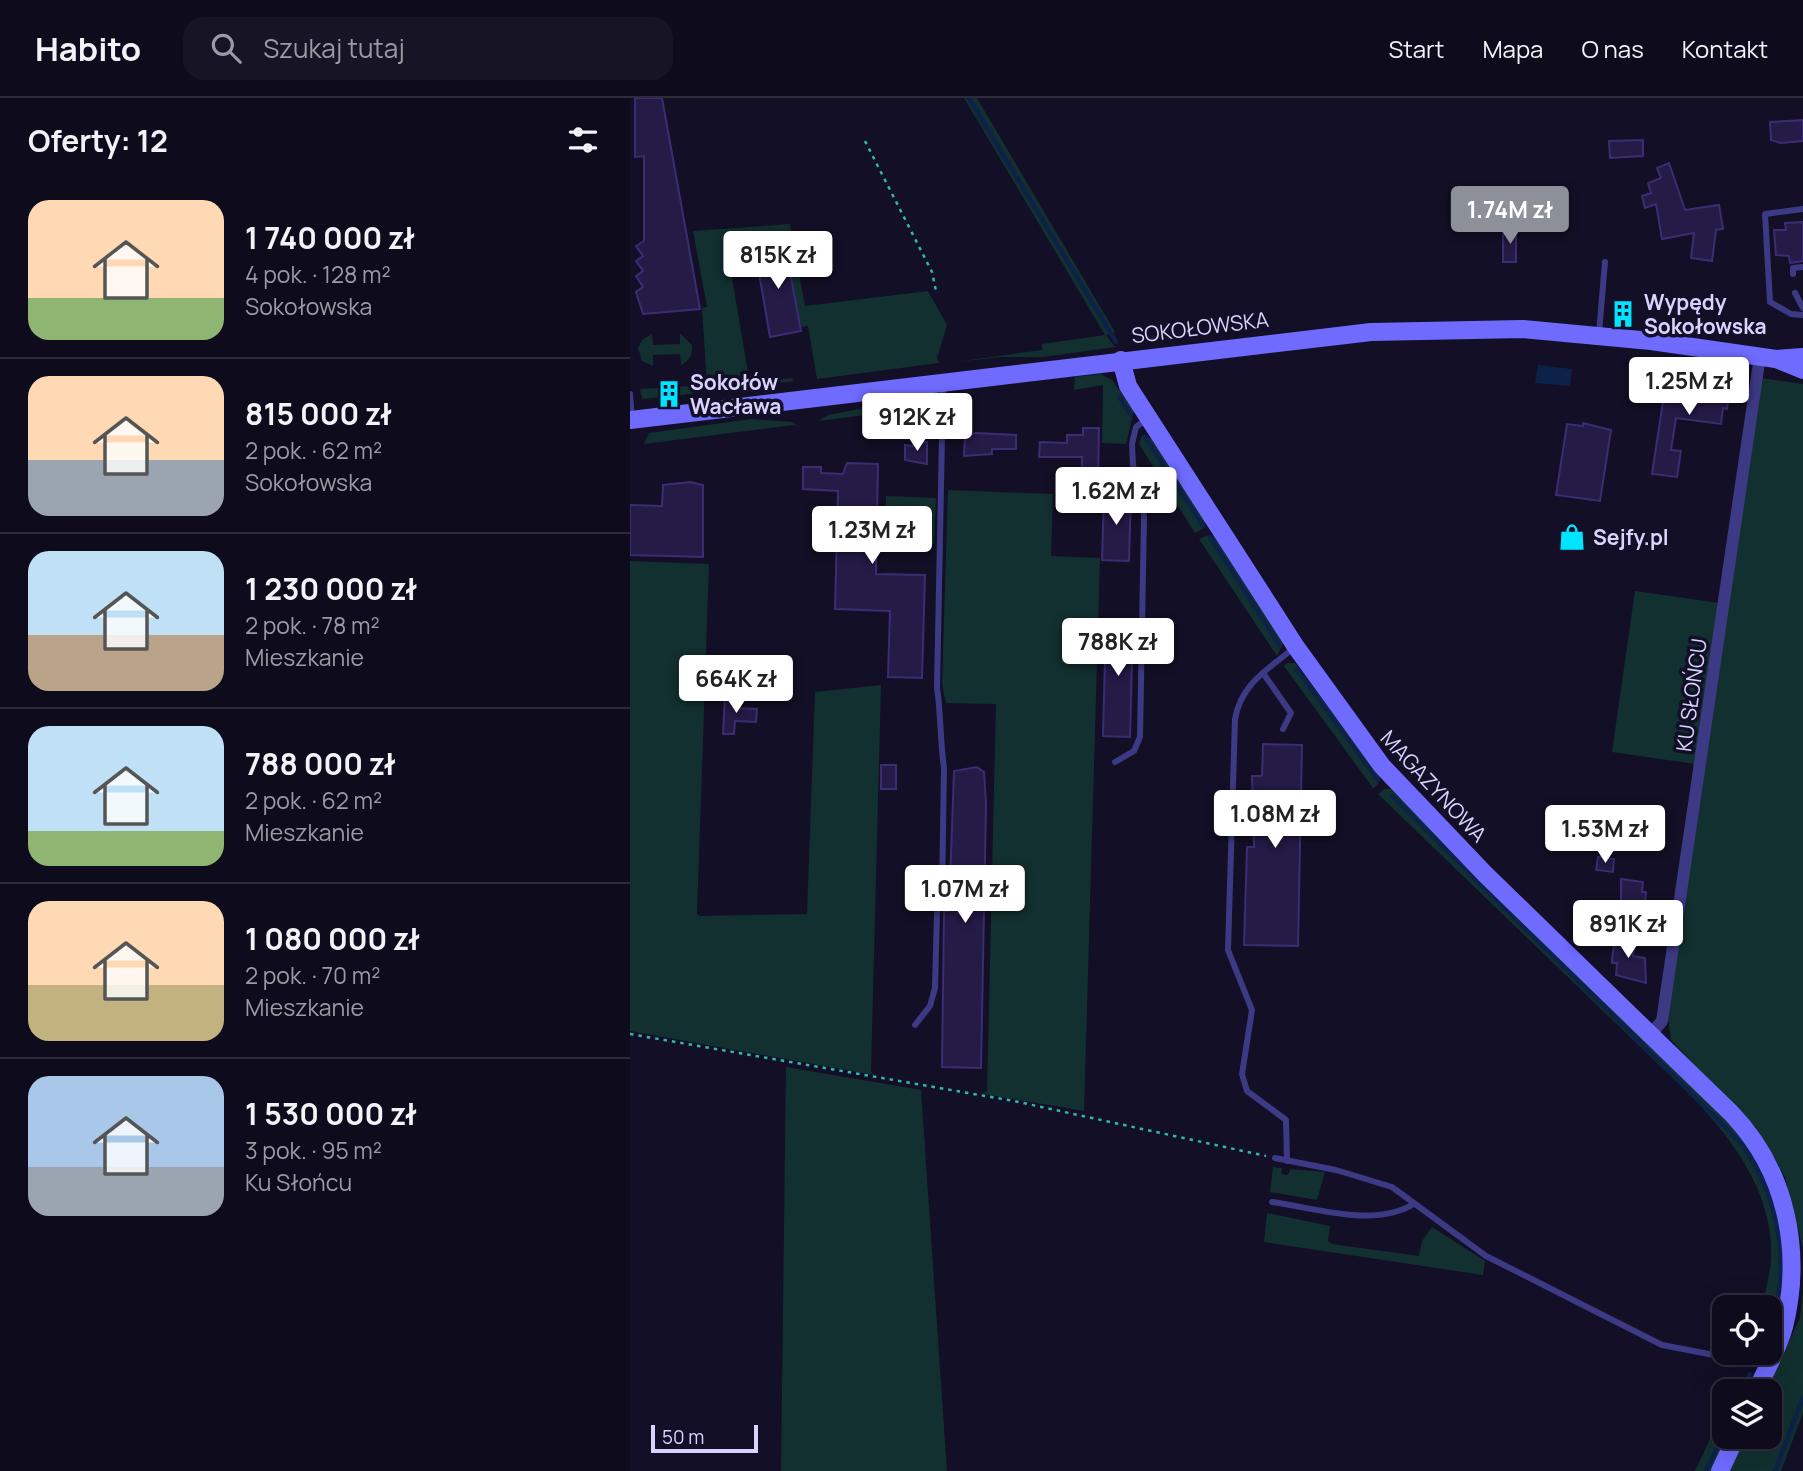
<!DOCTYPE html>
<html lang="pl">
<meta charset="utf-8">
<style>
:root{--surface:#0e0b1c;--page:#171425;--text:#f1f3f6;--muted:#9b9ba3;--line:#2e2b3b;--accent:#8c9099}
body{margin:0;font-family:Manrope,sans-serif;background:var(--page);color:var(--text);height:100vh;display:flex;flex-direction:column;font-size:26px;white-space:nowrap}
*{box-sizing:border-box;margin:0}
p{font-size:23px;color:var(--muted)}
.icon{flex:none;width:38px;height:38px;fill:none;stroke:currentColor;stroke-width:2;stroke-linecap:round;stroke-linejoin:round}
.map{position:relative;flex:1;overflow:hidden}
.details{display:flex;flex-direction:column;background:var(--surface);width:630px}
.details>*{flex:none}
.tools{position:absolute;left:1082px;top:1197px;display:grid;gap:14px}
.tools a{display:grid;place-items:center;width:70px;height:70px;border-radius:14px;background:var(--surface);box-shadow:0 7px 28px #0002,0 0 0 2px var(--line);font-size:35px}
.scale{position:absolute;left:21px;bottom:18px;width:107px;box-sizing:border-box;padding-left:7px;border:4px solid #d9d4ff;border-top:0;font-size:19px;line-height:24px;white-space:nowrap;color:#d9d4ff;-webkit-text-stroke:5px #130f26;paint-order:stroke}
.price{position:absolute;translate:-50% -60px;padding:0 16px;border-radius:7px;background:#fff;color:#222;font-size:23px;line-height:46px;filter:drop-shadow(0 2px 4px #0008)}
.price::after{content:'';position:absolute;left:50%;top:42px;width:21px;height:16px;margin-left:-10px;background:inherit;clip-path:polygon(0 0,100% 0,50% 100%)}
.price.selected{background:var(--accent);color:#fff}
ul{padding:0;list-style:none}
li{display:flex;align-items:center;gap:21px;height:175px;padding:0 28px}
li+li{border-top:2px solid var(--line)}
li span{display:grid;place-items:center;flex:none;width:196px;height:140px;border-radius:21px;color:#555}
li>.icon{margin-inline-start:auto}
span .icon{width:84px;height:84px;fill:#fffc;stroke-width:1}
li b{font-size:30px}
h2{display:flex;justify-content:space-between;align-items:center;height:84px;padding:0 28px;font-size:30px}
header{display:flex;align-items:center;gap:42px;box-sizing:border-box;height:98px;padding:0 35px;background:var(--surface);border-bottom:2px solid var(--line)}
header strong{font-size:33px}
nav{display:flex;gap:38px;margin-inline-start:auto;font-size:24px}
.search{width:490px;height:63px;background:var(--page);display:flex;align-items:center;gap:18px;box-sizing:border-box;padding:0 24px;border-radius:21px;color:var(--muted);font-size:26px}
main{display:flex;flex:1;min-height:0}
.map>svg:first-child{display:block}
.green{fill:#12302f}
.water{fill:#0c2248}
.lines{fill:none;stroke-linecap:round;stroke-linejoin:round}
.stream{stroke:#0c2248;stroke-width:4.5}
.building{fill:#241b47;stroke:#3b2d73;stroke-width:2}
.path{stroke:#2fb8b0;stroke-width:2.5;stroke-dasharray:3.5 5;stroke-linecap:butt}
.lane{stroke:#3d3a85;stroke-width:6}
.street{stroke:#3d3a85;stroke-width:12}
.secondary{stroke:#6f6bff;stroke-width:18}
.labels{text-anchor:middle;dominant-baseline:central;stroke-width:7;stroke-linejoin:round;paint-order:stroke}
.poi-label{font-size:21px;font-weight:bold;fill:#d9d4ff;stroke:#130f26;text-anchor:start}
.street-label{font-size:21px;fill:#d9d4ff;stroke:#130f26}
</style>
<header>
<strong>Habito</strong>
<div class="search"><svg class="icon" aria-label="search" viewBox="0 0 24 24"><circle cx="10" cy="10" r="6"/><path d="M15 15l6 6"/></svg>Szukaj tutaj</div>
<nav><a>Start</a><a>Mapa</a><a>O nas</a><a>Kontakt</a></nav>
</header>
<main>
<section class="details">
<h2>Oferty: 12<svg class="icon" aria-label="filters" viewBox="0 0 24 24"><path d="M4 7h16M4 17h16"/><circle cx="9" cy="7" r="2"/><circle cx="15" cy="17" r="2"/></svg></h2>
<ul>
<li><span style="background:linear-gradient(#ffd9b3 70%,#8fb573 0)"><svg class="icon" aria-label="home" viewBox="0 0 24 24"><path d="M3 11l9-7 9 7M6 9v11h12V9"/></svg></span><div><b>1 740 000 zł</b><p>4 pok. · 128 m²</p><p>Sokołowska</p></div></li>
<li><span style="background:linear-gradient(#ffd9b3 60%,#9aa5b1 0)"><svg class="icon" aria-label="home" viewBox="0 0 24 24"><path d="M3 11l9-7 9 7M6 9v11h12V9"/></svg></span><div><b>815 000 zł</b><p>2 pok. · 62 m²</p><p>Sokołowska</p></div></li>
<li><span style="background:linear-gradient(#bfe0f5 60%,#b9a48a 0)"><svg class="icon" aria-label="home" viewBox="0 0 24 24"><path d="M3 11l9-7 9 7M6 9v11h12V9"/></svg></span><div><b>1 230 000 zł</b><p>2 pok. · 78 m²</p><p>Mieszkanie</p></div></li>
<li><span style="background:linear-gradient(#bfe0f5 75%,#8fb573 0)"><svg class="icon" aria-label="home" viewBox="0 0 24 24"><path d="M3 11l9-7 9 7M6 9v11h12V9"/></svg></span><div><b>788 000 zł</b><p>2 pok. · 62 m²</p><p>Mieszkanie</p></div></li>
<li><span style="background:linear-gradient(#ffd9b3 60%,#c2b280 0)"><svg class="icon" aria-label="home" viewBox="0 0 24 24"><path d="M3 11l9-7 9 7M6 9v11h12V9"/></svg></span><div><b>1 080 000 zł</b><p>2 pok. · 70 m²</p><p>Mieszkanie</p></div></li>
<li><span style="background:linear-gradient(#a9c7e8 65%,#9aa5b1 0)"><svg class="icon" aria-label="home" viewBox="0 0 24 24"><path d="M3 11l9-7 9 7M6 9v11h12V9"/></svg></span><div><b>1 530 000 zł</b><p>3 pok. · 95 m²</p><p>Ku Słońcu</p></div></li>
</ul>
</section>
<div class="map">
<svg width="1173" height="1373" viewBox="0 0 1173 1373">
<rect width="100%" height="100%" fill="#130f26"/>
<g class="green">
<path d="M334,0h13l138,234 -9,3 9,12 -72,10h-42l-46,5 87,-12v-6l63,-9z"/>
<path d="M160,126l15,82 123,-15 19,34 -10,33 2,5 -122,16 -9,-53 -7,1 -15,-84 -58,11 22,130 41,-6 3,3 -121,15 -1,-5h-7v6l-23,2 -2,-10 67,-4 -5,-77 5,-1 -14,-76z"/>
<path d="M50,235l12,12c1,10 -3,16 -11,20l-1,-11 -27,1v11l-11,-5 -4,-13 4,-8 10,-6 1,11 27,-1z"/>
<path d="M470,276l12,6 22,31 -8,33 -24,-1 1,-58 -29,5 1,-13z"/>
<path d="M1131,280l42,6v865l-18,-72 -23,-40 -91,-97 -3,-23z"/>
<path d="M260,305l1,9 -73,9 10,-6z"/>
<path d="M122,321l40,3 7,5 -5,-2 -150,19 5,-11z"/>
<path d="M512,337l9,4 54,83 -1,6 -9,5 -56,-89z"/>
<path d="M318,392l105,4 -2,62 49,2 -16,553 -101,-17 4,-3 9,-387 -50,-1 -4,-18z"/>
<path d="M256,398l50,2 -2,46 -49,-1z"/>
<path d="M578,437l6,2 69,106 -6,13 -78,-117z"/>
<path d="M0,463l79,3 -12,350 3,2 107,-2 8,-222 66,-7 -10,386 3,4 -244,-44z"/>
<path d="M1005,493l84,12 -24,161 -83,-12z"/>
<path d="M657,565h8l3,4 82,110 -2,8 -5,3 -89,-122z"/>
<path d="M754,691h7l350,347c41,65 56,131 28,205v-34h-7c3,-15 8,-32 9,-48 3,-67 -40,-123 -85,-168l-308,-297z"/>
<path d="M156,969l135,23 26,381h-166z"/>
<path d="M643,1069l9,1 -1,6 7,1 2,-6 35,3 -8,28 -47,-8z"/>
<path d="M637,1115l63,13 -2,15 4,3 87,12 3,-15 10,-14 53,34 -2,14 -219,-33z"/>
<path d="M1173,1192v123l-22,58h-52l15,-34h25v-46h-4l35,-73z"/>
<path d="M1094,1311v28h3l-16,34h-16z"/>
</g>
<path class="water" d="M908,267l34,4 -2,17 -35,-3z"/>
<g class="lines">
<g class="stream">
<path d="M339,0l147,244"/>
<path d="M490,300l11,17"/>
<path d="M515,339l58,89"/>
<path d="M580,439l70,109"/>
<path d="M667,572l81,110"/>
<path d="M762,698l349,347c38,55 52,123 28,186"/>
<path d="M1112,1293l8,-17"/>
<path d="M1076,1373l18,-39"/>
<path d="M1145,1373l28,-74"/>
</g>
</g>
<g class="building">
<path d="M5,0h27l38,211 -57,5 -7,-22 7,-5 -7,-11 7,-5 -7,-10 7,-5 -7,-10 8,-5v-85l-9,1z"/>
<path d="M1173,22v21l-22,2 -10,-3 -1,-18z"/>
<path d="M1013,42v16l-33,2 -1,-17z"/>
<path d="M1039,65l16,47 34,-5 4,24 -7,1 -4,31 -21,-3 3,-25 -32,6 -6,-35 -11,4 -3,-12 9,-3 -3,-10 13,-5 -4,-10z"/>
<path d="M1173,124v39l-13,2 -1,-7 -13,-1 -2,-25h12l-1,-7z"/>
<path d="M886,132v32h-13v-31z"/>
<path d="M155,146l16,87 -31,6 -15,-87z"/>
<path d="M1062,276l39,5 -4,30 -4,-1 -2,16 -45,-6 -5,32 10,1 -4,26 -25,-3 12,-79 25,3z"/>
<path d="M953,325l28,7 -11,71 -44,-6 11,-71 16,2z"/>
<path d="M453,330h16l-1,49h-16v-20h-43l1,-15 27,1v-8h16z"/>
<path d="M346,335l40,2v14h-24v5l-28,2 1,-21z"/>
<path d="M283,344h14v22l-22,-4v-15l8,1z"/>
<path d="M217,365l31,1 -2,110 49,1 -3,103 -34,-1 2,-66 -55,-2 3,-118 -35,-2v-22h18v6l22,1z"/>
<path d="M60,384l13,3v72l-73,-2v-50l32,1 1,-21z"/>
<path d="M474,394l27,1 -2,68 -27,-1z"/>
<path d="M476,522l27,1 -3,116 -27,-1z"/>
<path d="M95,597l11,1 -1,12 22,1 -1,13 -21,-1 -1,13h-11z"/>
<path d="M633,646l39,1 -4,201 -54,-1 3,-98h7l-2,-71h10z"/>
<rect x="251" y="667" width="15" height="24"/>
<path d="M347,669l7,5 2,32 -5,264 -39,-1 2,-156h5l5,-140z"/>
<path d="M968,759l16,2 -1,13 -17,-2z"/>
<path d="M991,781l22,3 -1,10h4l-1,14 -24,-3z"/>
<path d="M985,839l20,2 -2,17 12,2 1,25 -30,-8 1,-12h-5v-4z"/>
</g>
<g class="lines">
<g class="path">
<path d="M235,43l67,131 4,19"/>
<path d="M0,936l384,67 252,55"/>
</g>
<g class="lane">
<path d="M1173,111l-38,5 5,88 21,12 12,1"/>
<path d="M1163,176v-6l10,-1"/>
<path d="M1165,195l8,15"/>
<path d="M969,235l6,-71"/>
<path d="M0,296l2,24"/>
<path d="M633,575l28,40 -8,16"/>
<path d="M485,664l19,-11 6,-14 4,-219 -2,-32 -9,-20 -1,-22 4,-17 11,-8"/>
<path d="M285,927l15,-19 5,-18 2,-75 5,-21 2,-124c-4,-27 -3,-54 -7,-80l6,-302"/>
<path d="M645,1060l61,12 56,17 94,69 176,89 104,20"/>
<path d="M657,1063l-1,-41 -39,-29 -5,-17 10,-64 -24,-60 7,-231c6,-35 33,-50 59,-71"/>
<path d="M642,1104c44,6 102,26 142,2"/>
</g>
<path class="street" d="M1021,936l11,-13 98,-665"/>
<g class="secondary">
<path d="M1146,261l27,11"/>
<path d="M491,262l7,26 168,261 86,119 103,108 246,239c55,57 72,137 53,214 -6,22 -18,43 -28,64"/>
<path d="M0,322l741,-88 152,-3 128,12 125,18 27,-2"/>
<path d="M1090,1373l16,-34"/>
</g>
</g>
<defs>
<symbol id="building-bare" viewBox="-9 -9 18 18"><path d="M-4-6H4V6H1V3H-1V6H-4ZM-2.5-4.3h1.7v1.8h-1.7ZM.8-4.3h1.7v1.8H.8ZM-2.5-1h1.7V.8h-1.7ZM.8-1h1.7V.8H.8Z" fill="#00e5ff" stroke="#130f26" stroke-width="2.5" paint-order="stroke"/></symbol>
<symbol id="shop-bare" viewBox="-9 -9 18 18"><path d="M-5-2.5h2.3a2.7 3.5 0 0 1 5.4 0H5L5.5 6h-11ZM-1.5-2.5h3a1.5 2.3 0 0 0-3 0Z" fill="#00e5ff" stroke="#130f26" stroke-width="2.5" paint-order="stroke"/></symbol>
</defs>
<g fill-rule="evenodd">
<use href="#building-bare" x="974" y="197" width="38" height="38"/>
<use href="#building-bare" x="20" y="277" width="38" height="38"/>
<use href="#shop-bare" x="923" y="420" width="38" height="38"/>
</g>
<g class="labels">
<g class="poi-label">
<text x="1014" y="204">Wypędy<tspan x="1014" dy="24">Sokołowska</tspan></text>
<text x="60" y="284">Sokołów<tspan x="60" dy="24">Wacława</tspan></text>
<text x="963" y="439">Sejfy.pl</text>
</g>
<g class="street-label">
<text transform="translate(570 229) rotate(-7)">SOKOŁOWSKA</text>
<text transform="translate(1061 597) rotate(-82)">KU SŁOŃCU</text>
<text transform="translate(804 688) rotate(47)">MAGAZYNOWA</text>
</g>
</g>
</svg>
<div class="tools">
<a><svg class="icon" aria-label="locate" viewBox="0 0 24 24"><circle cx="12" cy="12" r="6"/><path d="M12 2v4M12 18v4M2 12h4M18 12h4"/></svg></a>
<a><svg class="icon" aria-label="layers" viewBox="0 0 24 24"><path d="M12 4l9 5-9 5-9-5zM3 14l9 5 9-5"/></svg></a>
</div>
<div class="scale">50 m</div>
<b class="price selected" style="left:880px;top:148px">1.74M zł</b>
<b class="price" style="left:148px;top:193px">815K zł</b>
<b class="price" style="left:1059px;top:319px">1.25M zł</b>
<b class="price" style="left:287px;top:355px">912K zł</b>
<b class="price" style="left:486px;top:429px">1.62M zł</b>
<b class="price" style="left:242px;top:468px">1.23M zł</b>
<b class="price" style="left:488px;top:580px">788K zł</b>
<b class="price" style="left:106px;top:617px">664K zł</b>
<b class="price" style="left:645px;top:752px">1.08M zł</b>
<b class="price" style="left:975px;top:767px">1.53M zł</b>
<b class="price" style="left:335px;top:827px">1.07M zł</b>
<b class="price" style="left:998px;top:862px">891K zł</b>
</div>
</main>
